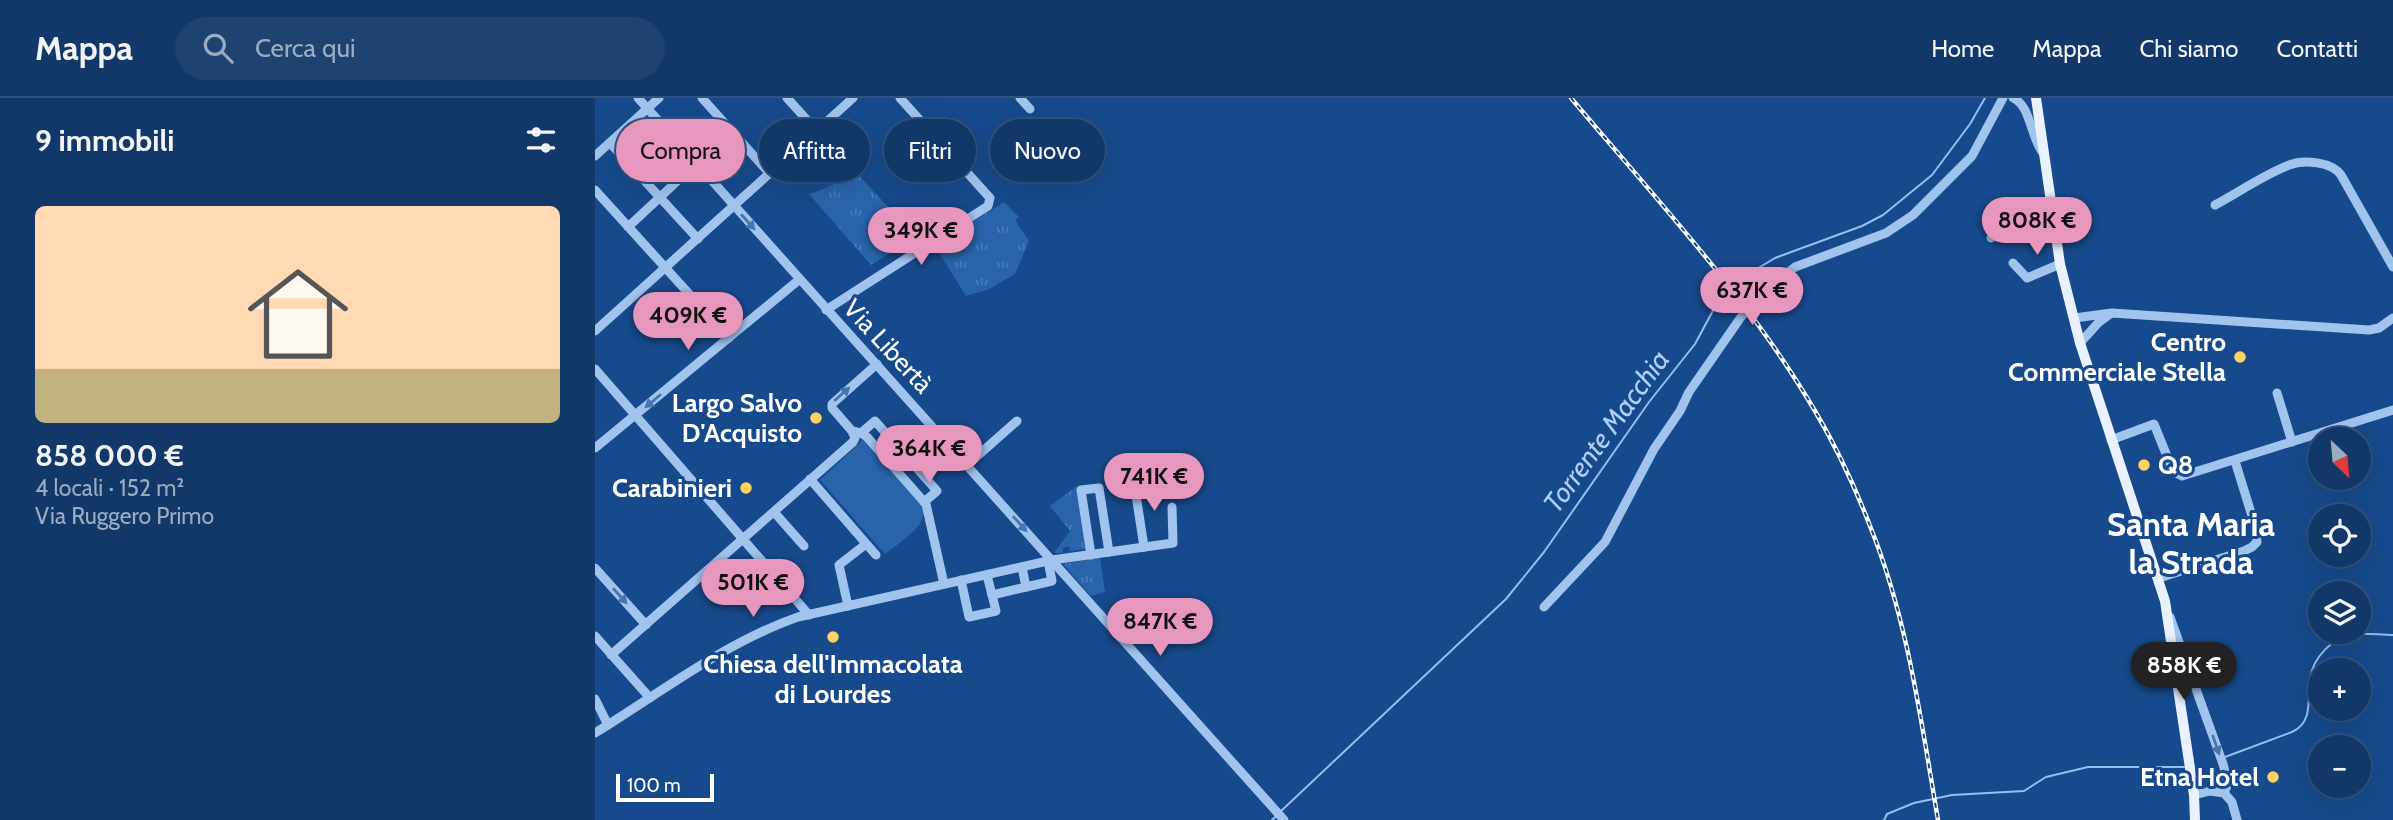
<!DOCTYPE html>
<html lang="it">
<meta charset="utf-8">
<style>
:root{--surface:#113869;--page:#1e4371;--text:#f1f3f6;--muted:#9cacc0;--line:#30527d;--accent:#e797bd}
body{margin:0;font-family:Cabin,sans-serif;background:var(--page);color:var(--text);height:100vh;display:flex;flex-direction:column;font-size:26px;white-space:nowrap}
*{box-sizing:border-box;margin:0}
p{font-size:23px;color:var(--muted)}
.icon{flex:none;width:38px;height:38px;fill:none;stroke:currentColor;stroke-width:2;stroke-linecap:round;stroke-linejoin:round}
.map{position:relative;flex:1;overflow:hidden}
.side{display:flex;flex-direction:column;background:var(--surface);width:595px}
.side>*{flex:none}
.guide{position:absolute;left:21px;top:21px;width:665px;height:63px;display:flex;gap:14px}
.needle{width:46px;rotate:154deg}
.fabs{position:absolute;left:1713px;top:329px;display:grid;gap:14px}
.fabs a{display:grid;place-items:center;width:63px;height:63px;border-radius:50%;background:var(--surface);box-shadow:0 7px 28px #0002,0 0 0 2px var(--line);font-size:35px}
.scale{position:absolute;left:21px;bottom:18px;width:98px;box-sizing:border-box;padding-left:7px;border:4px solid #fff;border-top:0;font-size:19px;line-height:24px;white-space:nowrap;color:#fff;-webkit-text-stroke:5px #174a8c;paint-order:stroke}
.price{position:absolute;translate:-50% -60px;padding:0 16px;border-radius:24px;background:var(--accent);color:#111;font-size:23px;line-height:46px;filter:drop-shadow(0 2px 4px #0008)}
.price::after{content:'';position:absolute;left:50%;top:42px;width:21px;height:16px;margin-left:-10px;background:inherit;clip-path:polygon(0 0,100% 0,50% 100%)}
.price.active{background:#222;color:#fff}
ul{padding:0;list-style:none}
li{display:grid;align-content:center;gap:14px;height:371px;padding:0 35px}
li span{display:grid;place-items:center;height:217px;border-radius:10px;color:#555}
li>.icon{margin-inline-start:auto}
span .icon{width:126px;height:126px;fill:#fffc;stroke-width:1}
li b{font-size:30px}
h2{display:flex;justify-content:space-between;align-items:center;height:84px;padding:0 35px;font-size:30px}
.tag{padding:0 24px;border-radius:32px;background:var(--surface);box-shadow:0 7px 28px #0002,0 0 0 2px var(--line);font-size:24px;line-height:63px}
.tag.active{background:var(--accent);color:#111}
header{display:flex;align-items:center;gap:42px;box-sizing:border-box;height:98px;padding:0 35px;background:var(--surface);border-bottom:2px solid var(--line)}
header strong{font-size:33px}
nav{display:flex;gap:38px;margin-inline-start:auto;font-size:24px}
.search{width:490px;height:63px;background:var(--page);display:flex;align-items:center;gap:18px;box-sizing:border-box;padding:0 24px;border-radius:38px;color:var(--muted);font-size:26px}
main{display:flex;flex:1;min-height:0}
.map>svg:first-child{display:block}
.grass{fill:url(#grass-tufts)}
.garden{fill:#2964ab}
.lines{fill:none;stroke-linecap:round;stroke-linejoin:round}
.stream{stroke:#93bff2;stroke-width:2}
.minor{stroke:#a1c4ef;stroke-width:9}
.major{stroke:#e9f1ff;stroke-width:10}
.rail-casing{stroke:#fff;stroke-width:4.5}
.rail{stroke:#174a8c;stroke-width:2;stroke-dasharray:5;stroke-linecap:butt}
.oneway{fill:#4775af}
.poi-dot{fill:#ffd15f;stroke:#174a8c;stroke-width:2.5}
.labels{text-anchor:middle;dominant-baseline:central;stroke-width:6;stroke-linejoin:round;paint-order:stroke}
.poi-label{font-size:26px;font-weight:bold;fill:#fff;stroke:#174a8c;text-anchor:end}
.street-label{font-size:26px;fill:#fff;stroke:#174a8c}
.water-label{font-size:28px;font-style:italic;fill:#adcef6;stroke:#174a8c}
.district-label{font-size:33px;font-weight:bold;fill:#fff;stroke:#174a8c}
</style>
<header>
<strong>Mappa</strong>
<div class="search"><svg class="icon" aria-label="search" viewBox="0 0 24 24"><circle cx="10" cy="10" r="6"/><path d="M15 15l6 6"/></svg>Cerca qui</div>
<nav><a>Home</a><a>Mappa</a><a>Chi siamo</a><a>Contatti</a></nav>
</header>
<main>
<section class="side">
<h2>9 immobili<svg class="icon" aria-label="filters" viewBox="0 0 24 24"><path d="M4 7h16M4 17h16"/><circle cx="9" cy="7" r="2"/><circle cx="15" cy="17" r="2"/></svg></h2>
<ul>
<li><span style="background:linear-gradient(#ffd9b3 75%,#c2b280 0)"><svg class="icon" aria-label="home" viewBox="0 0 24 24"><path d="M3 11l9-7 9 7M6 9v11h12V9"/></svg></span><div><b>858 000 €</b><p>4 locali · 152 m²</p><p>Via Ruggero Primo</p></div></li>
</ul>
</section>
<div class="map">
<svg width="1798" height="722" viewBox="0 0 1798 722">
<defs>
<pattern id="grass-tufts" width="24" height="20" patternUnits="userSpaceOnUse" patternTransform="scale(1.75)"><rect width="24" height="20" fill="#2964ab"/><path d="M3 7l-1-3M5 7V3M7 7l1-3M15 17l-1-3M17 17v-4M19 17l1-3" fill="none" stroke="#497bb8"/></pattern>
</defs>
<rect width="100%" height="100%" fill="#174a8c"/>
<g class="grass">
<path d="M258,71l63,68 -45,28 -62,-71c18,-5 30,-12 44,-25z"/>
<path d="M409,104l15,15 -4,3 14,21 -14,33 -26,15 -23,7 -31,-50z"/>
<path d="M482,388l9,63 -16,2 -1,-5 -6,2v5h-9l16,-22 -20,-25z"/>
<path d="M505,459l5,35 -14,4 -28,-32z"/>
</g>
<path class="garden" d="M269,341l59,68c6,19 -25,36 -38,47l-65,-74z"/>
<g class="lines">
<g class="stream">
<path d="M1630,659l67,-25c22,-10 15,-34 18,-53 3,-22 23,-42 44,-45 13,-1 26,1 39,1"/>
<path d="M685,714l226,-213 38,-47 105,-150 46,-58 21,-39 10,-11 19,-18 30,-18 87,-32 21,-11 49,-40 38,-51 15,-26"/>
<path d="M677,722l4,-4"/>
<path d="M1289,722l3,-6 27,-11 38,-8 72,-4 22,-14 42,-10h96"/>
</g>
<g class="minor">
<path d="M43,0l646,722"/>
<path d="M107,0l68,76"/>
<path d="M192,0l30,33"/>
<path d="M425,0l10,11"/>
<path d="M1418,0c18,8 17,38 30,55"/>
<path d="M15,45l88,96"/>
<path d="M0,58l64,-58"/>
<path d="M0,92l134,148"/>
<path d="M1620,107c24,-13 49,-30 74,-40 15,-6 43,-3 52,10l52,92"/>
<path d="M33,129l103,-96"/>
<path d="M1396,140l23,-16 9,-11 27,-6"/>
<path d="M1418,165l14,15 33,-14"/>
<path d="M231,212l162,-104 2,-8 -90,-100"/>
<path d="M1479,220l38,-5 257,17 10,-2 14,-10"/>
<path d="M0,233l258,-233"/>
<path d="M1485,245l19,-21 11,-8"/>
<path d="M0,271l214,246"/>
<path d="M1682,295l15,49"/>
<path d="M257,333l9,2 6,4 59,67 18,80"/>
<path d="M266,335l14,-12 62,70 -13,11"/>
<path d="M1516,342l43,-16 19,47 9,5 211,-66"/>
<path d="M0,350l205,-169"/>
<path d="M372,367l50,-44"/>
<path d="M215,381l66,76"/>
<path d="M539,384l10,65"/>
<path d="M179,414l30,34"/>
<path d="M496,457l-10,-65 18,-2 10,64"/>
<path d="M0,470l51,57"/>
<path d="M1564,480l85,-27 8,-4 5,-5 -1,-13 -21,-68"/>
<path d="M366,482l8,37 27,-6 -9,-36"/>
<path d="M431,489l26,-6 -4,-20"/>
<path d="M397,497l34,-8 -4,-20"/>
<path d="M253,508l-9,-41 27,-21"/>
<path d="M949,509l61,-65 49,-93 26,-38 9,-19 52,-75 30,-32 24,-18 91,-34 27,-18 59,-59 31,-58"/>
<path d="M1575,519l53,147 5,19 -4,10"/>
<path d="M0,538l55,62"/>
<path d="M16,557l242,-213 2,-4 -3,-7 -20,-23v-4l45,-40"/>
<path d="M0,601l13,26"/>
<path d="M0,635c65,-40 131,-91 203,-116l254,-57 121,-17 -1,-36"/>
<path d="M1599,697l16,-4 14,2 8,9 5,18"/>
</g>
<path class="major" d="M1441,0l24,166 20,79 85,258 29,194 1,25"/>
<defs>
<path id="rail" d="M976,0c84,100 178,200 244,313 22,37 40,76 55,115 38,94 51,195 68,294"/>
</defs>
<use href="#rail" class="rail-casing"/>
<use href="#rail" class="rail"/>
</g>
<defs><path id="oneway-solid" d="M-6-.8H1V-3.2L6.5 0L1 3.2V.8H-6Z" transform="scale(1.75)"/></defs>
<g class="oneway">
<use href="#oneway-solid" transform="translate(153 124) rotate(48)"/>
<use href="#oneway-solid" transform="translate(247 296) rotate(-42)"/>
<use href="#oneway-solid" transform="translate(58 303) rotate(140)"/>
<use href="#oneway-solid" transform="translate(425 426) rotate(48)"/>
<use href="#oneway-solid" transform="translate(25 498) rotate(48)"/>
<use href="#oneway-solid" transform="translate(1621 647) rotate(71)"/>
</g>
<g class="poi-dot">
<circle cx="1645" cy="259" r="7"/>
<circle cx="221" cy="320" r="7"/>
<circle cx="1549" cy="367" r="7"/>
<circle cx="151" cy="390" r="7"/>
<circle cx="238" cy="539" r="7"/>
<circle cx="1678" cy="679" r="7"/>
</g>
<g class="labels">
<g class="poi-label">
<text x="1631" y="244">Centro<tspan x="1631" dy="30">Commerciale Stella</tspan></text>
<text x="207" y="305">Largo Salvo<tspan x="207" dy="30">D'Acquisto</tspan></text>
<text x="1563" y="367" text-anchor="start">Q8</text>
<text x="137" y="390">Carabinieri</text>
<text x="238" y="566" text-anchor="middle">Chiesa dell'Immacolata<tspan x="238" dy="30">di Lourdes</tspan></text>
<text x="1664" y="679">Etna Hotel</text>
</g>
<g class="street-label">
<text transform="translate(293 248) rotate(47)">Via Libertà</text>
</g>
<g class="water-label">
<text transform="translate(1011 333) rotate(-54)">Torrente Macchia</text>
</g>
<g class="district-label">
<text x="1596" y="426">Santa Maria<tspan x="1596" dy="38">la Strada</tspan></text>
</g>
</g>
</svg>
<div class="fabs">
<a><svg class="needle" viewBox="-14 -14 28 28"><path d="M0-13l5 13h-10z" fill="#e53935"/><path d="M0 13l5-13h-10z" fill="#9cacc0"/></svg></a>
<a><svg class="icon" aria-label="locate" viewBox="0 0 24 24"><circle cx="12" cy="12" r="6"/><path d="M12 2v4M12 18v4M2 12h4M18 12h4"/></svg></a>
<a><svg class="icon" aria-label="layers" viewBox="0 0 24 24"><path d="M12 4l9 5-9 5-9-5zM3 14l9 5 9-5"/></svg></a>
<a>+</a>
<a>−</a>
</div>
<div class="scale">100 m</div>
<b class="price" style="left:1442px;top:159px">808K €</b>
<b class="price" style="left:326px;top:169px">349K €</b>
<b class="price" style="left:1157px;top:229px">637K €</b>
<b class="price" style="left:93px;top:254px">409K €</b>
<b class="price" style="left:334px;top:387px">364K €</b>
<b class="price" style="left:559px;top:415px">741K €</b>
<b class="price" style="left:158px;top:521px">501K €</b>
<b class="price" style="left:565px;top:560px">847K €</b>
<b class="price active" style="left:1589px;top:604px">858K €</b>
<div class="guide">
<a class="tag active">Compra</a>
<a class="tag">Affitta</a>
<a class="tag">Filtri</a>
<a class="tag">Nuovo</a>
</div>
</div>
</main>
